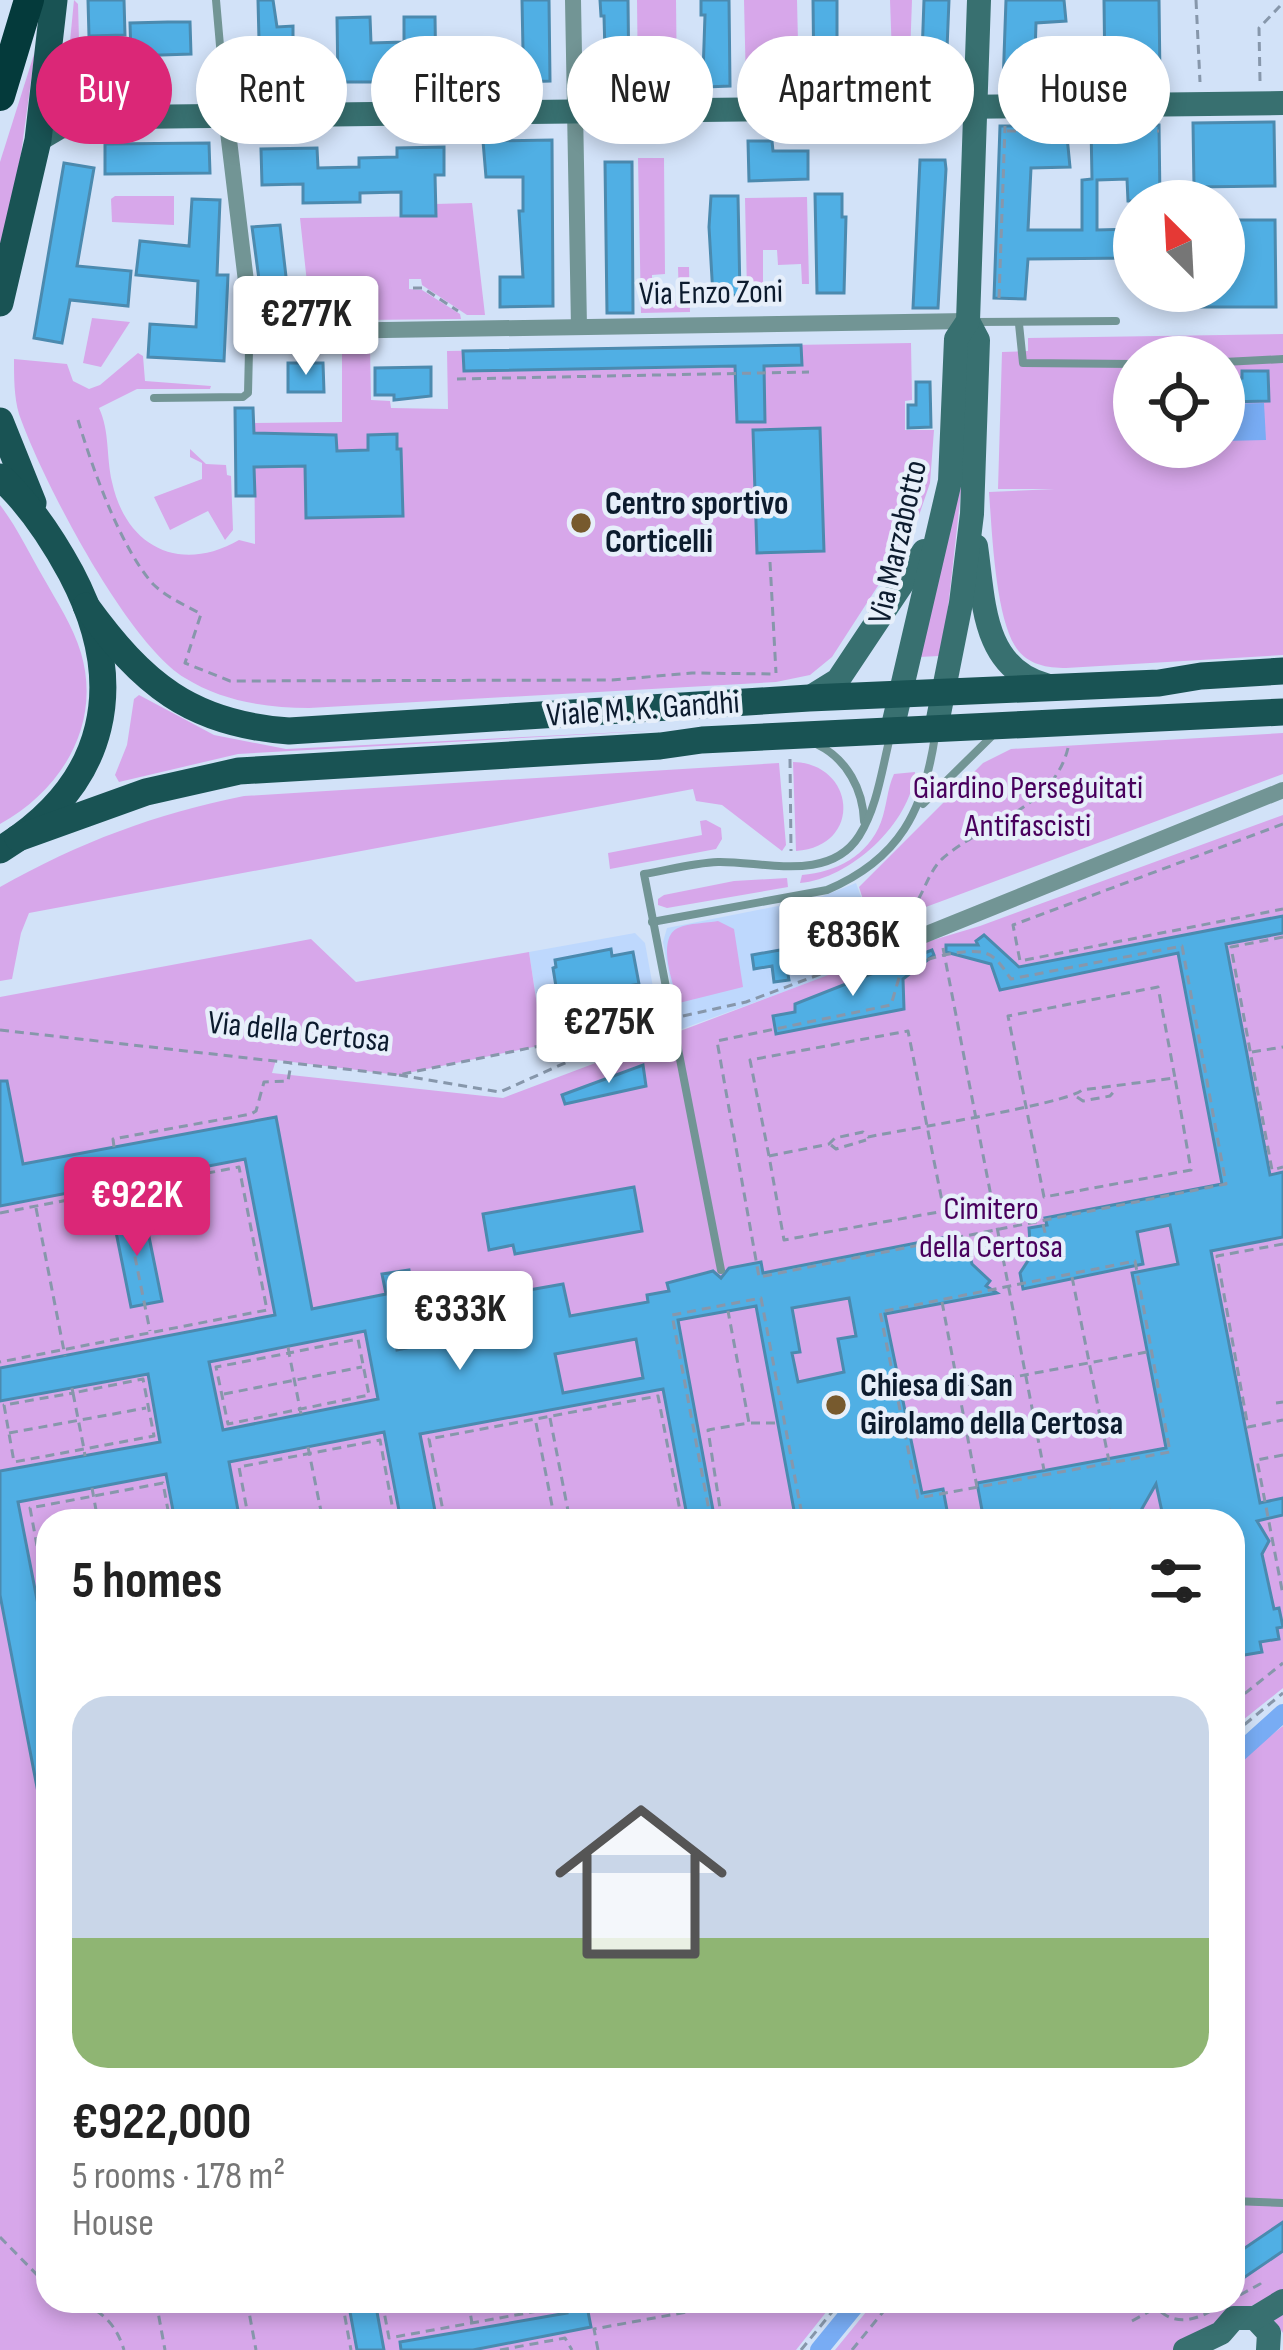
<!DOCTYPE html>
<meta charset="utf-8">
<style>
:root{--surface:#fff;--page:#f6f6f6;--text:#222;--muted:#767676;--line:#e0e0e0;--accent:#db2777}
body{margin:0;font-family:"Sofia Sans Condensed",sans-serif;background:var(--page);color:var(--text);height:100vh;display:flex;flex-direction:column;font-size:45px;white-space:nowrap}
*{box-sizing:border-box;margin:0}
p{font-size:39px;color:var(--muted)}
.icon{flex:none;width:66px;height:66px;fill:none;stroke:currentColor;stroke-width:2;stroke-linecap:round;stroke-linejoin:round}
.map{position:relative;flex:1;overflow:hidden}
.details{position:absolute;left:36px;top:1509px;width:1209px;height:804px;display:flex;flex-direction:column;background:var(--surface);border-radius:36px;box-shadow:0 6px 18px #0003}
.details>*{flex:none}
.hud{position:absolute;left:36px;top:36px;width:1212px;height:108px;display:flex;gap:24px}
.needle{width:78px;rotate:336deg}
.controls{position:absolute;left:1113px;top:180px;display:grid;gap:24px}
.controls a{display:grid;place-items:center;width:132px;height:132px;border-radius:50%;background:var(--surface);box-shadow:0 6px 18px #0003;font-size:60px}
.price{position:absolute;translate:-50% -102px;padding:0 27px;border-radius:12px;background:#fff;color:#222;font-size:39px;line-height:78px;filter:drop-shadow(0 3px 6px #0008)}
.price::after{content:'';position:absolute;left:50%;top:72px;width:36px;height:27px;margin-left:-18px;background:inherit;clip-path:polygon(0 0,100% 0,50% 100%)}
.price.on{background:var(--accent);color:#fff}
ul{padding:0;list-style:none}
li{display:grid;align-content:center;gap:24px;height:636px;padding:0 36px}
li+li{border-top:3px solid var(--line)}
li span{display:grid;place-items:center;height:372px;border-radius:36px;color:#555}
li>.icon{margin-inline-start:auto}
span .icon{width:216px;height:216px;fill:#fffc;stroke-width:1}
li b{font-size:51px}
h2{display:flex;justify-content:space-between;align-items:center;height:144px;padding:0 36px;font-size:51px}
.chip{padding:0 42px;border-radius:54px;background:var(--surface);box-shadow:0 6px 18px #0003;font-size:42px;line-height:108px}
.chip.on{background:var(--accent);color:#fff}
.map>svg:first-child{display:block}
.built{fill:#bed8fd}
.green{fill:#d7a7ea;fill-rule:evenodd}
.water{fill:#78acf4}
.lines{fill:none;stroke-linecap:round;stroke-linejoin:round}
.canal{stroke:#78acf4;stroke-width:18}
.building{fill:#50afe4;stroke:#4b8aaf;stroke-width:3;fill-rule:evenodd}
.path{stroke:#8797ab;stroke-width:3;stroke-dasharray:9 6;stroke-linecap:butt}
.lane{stroke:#729595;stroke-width:8}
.street{stroke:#729595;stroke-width:16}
.secondary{stroke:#387070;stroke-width:24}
.primary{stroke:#195354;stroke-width:27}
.highway{stroke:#043a3b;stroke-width:30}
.poi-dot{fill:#775a2e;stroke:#e7effa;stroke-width:4.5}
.labels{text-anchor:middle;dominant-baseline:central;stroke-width:9;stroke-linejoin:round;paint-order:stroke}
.street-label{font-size:33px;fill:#0c1b2e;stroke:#e7effa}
.poi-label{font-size:33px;font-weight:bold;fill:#0c1b2e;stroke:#e7effa;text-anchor:start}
.park-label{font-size:33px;fill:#49005d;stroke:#e7effa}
</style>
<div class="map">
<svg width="1283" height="2350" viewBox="0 0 1283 2350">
<rect width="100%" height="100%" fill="#d2e2f8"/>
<g class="built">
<path d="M856,883l16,44 25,-9 12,28 -230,84 -16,-88 4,-14 151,-30z"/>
<path d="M635,933l10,10 17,94 -60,23 -4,-20 -54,9 -15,-97z"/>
</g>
<g class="green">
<path d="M74,0l4,4 1,36 41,1 3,3 -2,50h-33l-21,-21z"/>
<path d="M637,0h39l1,87h-39z"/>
<path d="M744,0h53l2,85 -53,1z"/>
<path d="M890,0h22l-3,84h-16z"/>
<path d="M35,51l-14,103 -21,100v-92z"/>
<path d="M638,158h26l1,116 -13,1v26h27l-1,-34h11l1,45 -49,1z"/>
<path d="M115,196h59v29l-62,-3 -1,-23z"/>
<path d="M807,197l2,87h-7l-1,-20 -23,1 -1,-15h-14v43h-16l-2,-95z"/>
<path d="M472,203l13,112h-18l-45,-30 -1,-6h-12v10l13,1 38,24 1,5 -198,2 -2,-13 48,-7 -9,-83 135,-2v-12z"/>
<path d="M92,318l38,4 -29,45 -18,-4z"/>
<path d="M1283,334v321l-217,13c-19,0 -39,-3 -51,-22 -20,-33 -23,-115 -26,-154l66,-3h-57l4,-137 26,-1v-13zM1134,357h90v90h-90z"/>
<path d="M911,343l1,57 -7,1v29h29l-4,53 -16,47 -82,127 -22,18 -34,7 -467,26c-43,0 -87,-7 -124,-30 -58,-35 -143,-198 -166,-264 -5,-17 -5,-37 -5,-55l53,5 6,17 16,8 11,-4 38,-32 5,3 2,25 66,5 -1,3h-73l-38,19c11,24 7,48 13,74 14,65 68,92 127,58l16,4 -1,-121 88,-1v-75h28l1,53 19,1 1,7 57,1 -1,-58z"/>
<path d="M964,345l-3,147 -16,143 -6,21 -20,1z"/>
<path d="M190,449l16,15 20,1 1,10 4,1 2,54 -8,10 -17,-29 -38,19 -16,-33 48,-18v-16l-12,-6z"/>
<path d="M0,505c17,22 29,48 43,72 14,25 30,49 38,76 21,71 -19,137 -81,171z"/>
<path d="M139,695l75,40 72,14 379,-19 -427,24 -119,28 -4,-7 12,-30 7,-46z"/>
<path d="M1283,733v41l-411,153 -13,-40 124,-124 28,-14z"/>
<path d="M793,762c62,1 71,84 3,89z"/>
<path d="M779,763l7,82 -4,6 -60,-46 -26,-4 -3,-12 -664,124 -8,20 -9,46 -12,2v-94c80,-45 155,-73 244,-91z"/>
<path d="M915,772c-4,51 -65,107 -115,111l2,-8c34,-3 66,-19 79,-53 6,-16 6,-33 13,-48z"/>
<path d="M1283,815v873l-50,40v-207h-1185v780h787l-39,49h-796v-1353l311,-58 45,43 173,-30 14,93 -145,30 -122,-15 -4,13 231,25 373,-141 104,-31z"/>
<path d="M706,820l15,8 1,11 -6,10 -106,20 -2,-16 94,-18 -2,-14z"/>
<path d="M787,878l1,9 -121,21 -9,-3v-6l6,-4 70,-14z"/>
<path d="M718,921l16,8 9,58 -64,16c-6,-18 -23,-65 -1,-75 11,-5 29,-5 40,-7z"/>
<path d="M1283,1726v607l-23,-32 -81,49h-344l40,-49h358v-524l16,-25z"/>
</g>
<path class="water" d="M1264,403l2,37 -42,1v-37z"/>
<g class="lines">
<g class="canal">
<path d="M1233,1758l50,-45"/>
<path d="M819,2350l40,-49"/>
</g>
</g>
<g class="building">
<path d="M88,0h36l1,35 -36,1z"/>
<path d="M258,0h15l4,27 16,-1v29l16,-1v28l-61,1 -1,-43h12z"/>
<path d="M522,0h27l1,81 -72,2v-31l45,-2z"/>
<path d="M600,0h28l1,88h-24l-4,-34 4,-1 -1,-37h-3z"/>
<path d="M701,0h28l1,86 -24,1v-13h-3l2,-59h-4z"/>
<path d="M813,0h24v50h3l-2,35h-24z"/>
<path d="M924,0h25l-2,49h3l-4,34 -25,1z"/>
<path d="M1006,0h58l2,21 -30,2 -1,31h26l2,30 -60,1z"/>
<path d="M1104,0h55l1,79 -55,1z"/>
<path d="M370,17l1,26 33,-1v-25h31l1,65h-30v-11l-30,1v10h-38l-1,-64z"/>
<path d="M168,22h22l1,32 -60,2 -1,-33z"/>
<path d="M1274,122l1,64 -81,1 -1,-64z"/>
<path d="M1159,125l1,76h-32l-1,-22 -30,1v50l37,-1v29l-106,1 -3,40 -31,-1 6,-172h66l4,41 -39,1 -3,62h54v-50l10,-1 -1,-53z"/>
<path d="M552,140l1,166 -53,1v-30h23l-4,-66h4v-34h-37l-3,-36z"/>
<path d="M748,141h24l1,10h35v28l-59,2z"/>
<path d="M209,143l1,30 -105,1v-30z"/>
<path d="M444,147v28h-9l1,41h-35v-24l-41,1v9l-57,1v-19l-41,1 -1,-36 56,-1 1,20 41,-1v-9l38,-1v-9z"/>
<path d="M920,160h25l1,9 -8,139h-25z"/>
<path d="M605,162h27l1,151h-26z"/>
<path d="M64,163l30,5 -17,98 54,5 -3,35 -58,-6 -8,43 -28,-5z"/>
<path d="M815,194h27v23h4l-2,76h-27z"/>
<path d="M711,196h27l2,99 -27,1 -4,-69z"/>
<path d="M192,199l28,1 -3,75h11l-4,86 -76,-4 2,-33 46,3 2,-46 -62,-6 4,-34 49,5z"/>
<path d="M1224,220h51l1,87h-81v-16h29z"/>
<path d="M280,225l7,60 -27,2 -8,-60z"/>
<path d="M801,345l1,20 -38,1 1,56h-28l-2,-56 -271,5 -1,-20z"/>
<path d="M288,363h35l1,29h-36z"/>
<path d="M431,367v29l-37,4v-5h-19v-27z"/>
<path d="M1242,371h26l1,30 -45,1v-23l18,-1z"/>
<path d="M916,382h14l1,45 -23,1v-23h8z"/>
<path d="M235,408h18l1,25 82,2 1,16 31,-1v-15l29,-1v15h4l2,67 -97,2 -1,-52 -51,1 1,29h-19z"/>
<path d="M820,428l4,123 -67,2 -4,-123z"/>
<path d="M1283,916v17l-57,11 44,231 13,-3v65l-72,14 49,252 23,-5v17l-26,6 12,20 -7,13 12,55 5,-1 4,19 -6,1 2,11 -19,3 2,10 -29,5v-51h3l-3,-85h-69l-8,-37 -17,30 -13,2 -3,5h-16l-1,-6 -34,6h-88l-7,-38 189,-35 -34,-175 46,-9 -8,-39 -33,7 6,32 -120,25 -3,-16 11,-17 -2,-28 18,-3 -2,-7 177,-34 -44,-231 -178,37 -9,-26 -45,-12v-7h32l-2,-4 8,-6 35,32z"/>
<path d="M864,917l6,32 -84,15 3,16 -15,2 -2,-16 -18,3 -2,-14 100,-18 -3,-18z"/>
<path d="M611,949l1,7 21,-4 6,32 -81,15 -5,-31 3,-1 -1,-7z"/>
<path d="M932,950l2,5 -31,24 1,30 -128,25 -3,-18 22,-4v-8z"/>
<path d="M643,1065l3,21 -81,18 -3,-9z"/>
<path d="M0,1081h7l16,83 253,-47 36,192 74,-15 -4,-20 27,-4 4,24 24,-4 3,18 79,-12 -1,-4 45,-8 7,32 78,-14 -1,-7 22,-4 -2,-8 46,-12 8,7 8,-10 32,-6 2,11 184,-36 2,9 17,-3 6,21 18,17 -4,5 11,7 -112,21 37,179 21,-4 6,32h-153l-40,-215 -78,14 37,201h-27l-25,-132 -243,45 17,87h-36l-17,-89 -155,30 11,59h-65l-9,-47 -148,28 30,154v151l-7,1 -41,-213v-124l160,-29 -12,-68 -148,27v-33l275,-53 -30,-156 -245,47zM849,1298l7,38 -18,3 6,33 -46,10 -6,-29 8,-1 -8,-44zM425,1312l5,31 -33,7 -7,-32zM365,1331l13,68 -155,31 -14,-68zM636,1339l7,39 -80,15 -8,-39z"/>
<path d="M634,1187l8,44 -127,23 -2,-9 -24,5 -6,-36z"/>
<path d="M144,1212l18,89 -31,6 -18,-90z"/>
<path d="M1283,2222v29l-41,28 -9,-14v-29l9,14z"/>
<path d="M348,2301h27l9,49h-27z"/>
<path d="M565,2301h21l5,26 -118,23h-72l-1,-8 167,-29z"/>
</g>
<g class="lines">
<g class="path">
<path d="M1196,0l4,82"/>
<path d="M1260,81l-1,-53 21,-22"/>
<path d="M1007,131h152"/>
<path d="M413,288h10l35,23"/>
<path d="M999,298l6,-172"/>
<path d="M457,379l352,-7"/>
<path d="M78,420c14,47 42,127 75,164 13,13 32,21 48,30l-16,49 45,18 382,-1 80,-7 84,1"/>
<path d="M770,562l6,111"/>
<path d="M790,759l1,92"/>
<path d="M1283,824l-270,101 7,36 263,-52"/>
<path d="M799,908l16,68"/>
<path d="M898,920c24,-11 26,-44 44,-61 42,-37 111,-50 126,-111"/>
<path d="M1283,937l-52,10 41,223 11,-3"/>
<path d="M1182,946l44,238 -467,93 -42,-236 174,-36 10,-34c15,-11 66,-24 84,-18 13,4 19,17 26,26z"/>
<path d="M943,948l101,522"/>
<path d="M683,1016l63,-14 144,-54"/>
<path d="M0,1030l398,45 258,-53"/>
<path d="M1252,1052l31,-5"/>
<path d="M399,1075l101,17 150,-67"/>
<path d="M1077,1097l6,4 27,-5 6,-7"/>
<path d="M831,1145l5,4 30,-9"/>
<path d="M114,1147l-1,-8 138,-25 5,-3 8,-29 24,-1 3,-17"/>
<path d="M769,1156l-19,-96 158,-29 36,180 -160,29 -15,-84 60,-12 6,-6 28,-6 5,5c33,-7 199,-33 214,-47l93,-12 -17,-91 -150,29 36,181 147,-27 -16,-92"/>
<path d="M120,1183l30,148"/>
<path d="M36,1208l29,148"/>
<path d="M0,1213l239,-46 28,143 -267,52"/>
<path d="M1043,1224l4,17 11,18"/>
<path d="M1283,1244l-66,12 31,171 35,-7"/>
<path d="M1135,1261l35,191 -252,46 -38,-186z"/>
<path d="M1072,1277l37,184"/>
<path d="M942,1302l35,185"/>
<path d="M288,1347l1,6 -73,14 12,57 141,-29 -11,-56 -69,14 11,56 1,5"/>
<path d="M72,1388l1,5 -69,12 10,57 140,-26 -11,-57 -70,14 11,56 1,7"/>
<path d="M224,1394l138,-27"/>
<path d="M902,1398l245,-46"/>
<path d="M1276,1403l7,-1"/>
<path d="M550,1418l20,103"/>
<path d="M536,1423l19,98"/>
<path d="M751,1423h27"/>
<path d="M9,1433l137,-25"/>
<path d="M308,1447l15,74"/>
<path d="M1283,1455l-26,5 26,135"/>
<path d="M92,1488l6,33"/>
<path d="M249,1521l-10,-54 141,-27 15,81"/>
<path d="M445,1521l-16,-82 229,-43 24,125"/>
<path d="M711,1521l-39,-206 89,-17 41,217 -35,6"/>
<path d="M722,1521l-14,-91 41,-7 -21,-112"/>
<path d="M1050,1521l60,-11 3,11"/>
<path d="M48,1605l-18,-97 133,-25 7,38"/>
<path d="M1233,1703l50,-40"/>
<path d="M1233,1734l50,-41"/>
<path d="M0,2237l48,49"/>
<path d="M1240,2295l20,-11 2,3"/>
<path d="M68,2301c30,5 47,20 56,49"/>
<path d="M156,2301l9,49"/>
<path d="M247,2301l9,49"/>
<path d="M342,2301l9,49"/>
<path d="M382,2301l7,37 171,-31 -1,-6"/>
<path d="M468,2301l4,22"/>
<path d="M592,2301l2,10 51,-10"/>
<path d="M1151,2301c16,23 37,23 60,10"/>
<path d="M385,2307l34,-6"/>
<path d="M1132,2321l20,-11"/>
<path d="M500,2350l65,-12 7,12"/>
<path d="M598,2350l-4,-21 153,-28"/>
<path d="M801,2350l40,-49"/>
<path d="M852,2350l40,-49"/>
</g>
<g class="lane">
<path d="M216,0l10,114"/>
<path d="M974,322l142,-1"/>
<path d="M1019,324l4,39 111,1"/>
<path d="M1224,362l59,-3"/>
<path d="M154,398l89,-1 5,-4 1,-43 6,-20"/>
<path d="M818,745c29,14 45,45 46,76"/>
<path d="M923,804l71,-70"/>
<path d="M652,922l175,-32c73,-31 97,-80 108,-154"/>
<path d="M721,1270l-77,-396c24,-4 49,-11 74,-12 45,-1 111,21 141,-26 18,-28 23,-67 31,-99"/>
<path d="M1233,2201l50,2"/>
</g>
<g class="street">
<path d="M573,0l6,327"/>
<path d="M226,115l25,208 8,9 709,-11"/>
<path d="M907,942l376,-152"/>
</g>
<g class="secondary">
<path d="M45,89l18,15 42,10"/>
<path d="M38,140l22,-13 65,-10 1158,-14"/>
<path d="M976,546c8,55 6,122 70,139"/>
<path d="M809,698l29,-18 86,-129"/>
<path d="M936,729l25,-126 11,-89 6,-174 -10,-19"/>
<path d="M892,730l58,-249 6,-142 12,-18 11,-321"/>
<path d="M1255,2318l14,15 -1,17"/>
<path d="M1185,2350l36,-17 13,-15h21l28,-17"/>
</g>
<g class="primary">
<path d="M0,303l38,-163 16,-140"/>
<path d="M0,421l33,82"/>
<path d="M0,477c30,27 52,61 71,96 58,110 38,210 -71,277"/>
<path d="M86,606c56,77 104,118 203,125l520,-33 350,-15 42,-7 82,-5"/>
<path d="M18,838l128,-46 93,-21 421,-25 42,-6 581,-28"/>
</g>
<path class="highway" d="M0,96l29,-96"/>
</g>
<g class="poi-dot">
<circle cx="581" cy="523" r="12"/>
<circle cx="836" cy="1405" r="12"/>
</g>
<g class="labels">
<g class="street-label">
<text transform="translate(711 293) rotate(-1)">Via Enzo Zoni</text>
<text transform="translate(898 542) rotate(-77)">Via Marzabotto</text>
<text transform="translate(643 709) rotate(-4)">Viale M. K. Gandhi</text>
<text transform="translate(299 1032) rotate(6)">Via della Certosa</text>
</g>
<g class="poi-label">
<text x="605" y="504">Centro sportivo<tspan x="605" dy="38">Corticelli</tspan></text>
<text x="860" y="1386">Chiesa di San<tspan x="860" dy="38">Girolamo della Certosa</tspan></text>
</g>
<g class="park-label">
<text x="1028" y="788">Giardino Perseguitati<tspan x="1028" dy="38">Antifascisti</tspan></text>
<text x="991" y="1209">Cimitero<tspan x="991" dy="38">della Certosa</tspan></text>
</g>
</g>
</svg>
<div class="controls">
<a><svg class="needle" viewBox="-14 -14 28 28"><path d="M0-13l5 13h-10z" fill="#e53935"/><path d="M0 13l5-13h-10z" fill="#767676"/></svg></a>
<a><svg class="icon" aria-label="locate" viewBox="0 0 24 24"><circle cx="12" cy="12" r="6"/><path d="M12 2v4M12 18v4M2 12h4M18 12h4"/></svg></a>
</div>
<b class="price" style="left:306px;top:378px">€277K</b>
<b class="price" style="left:853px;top:999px">€836K</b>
<b class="price" style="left:609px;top:1086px">€275K</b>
<b class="price on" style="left:137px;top:1259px">€922K</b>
<b class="price" style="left:460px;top:1373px">€333K</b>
<div class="hud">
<a class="chip on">Buy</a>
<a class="chip">Rent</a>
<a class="chip">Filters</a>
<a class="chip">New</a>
<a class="chip">Apartment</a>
<a class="chip">House</a>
</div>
<section class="details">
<h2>5 homes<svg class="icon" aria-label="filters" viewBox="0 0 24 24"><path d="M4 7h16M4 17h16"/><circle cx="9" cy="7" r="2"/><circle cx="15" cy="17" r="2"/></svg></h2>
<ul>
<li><span style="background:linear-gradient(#c9d6e8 65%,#8fb573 0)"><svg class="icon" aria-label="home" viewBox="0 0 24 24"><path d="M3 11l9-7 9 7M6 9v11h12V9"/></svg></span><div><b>€922,000</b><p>5 rooms · 178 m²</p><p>House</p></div></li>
</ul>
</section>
</div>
